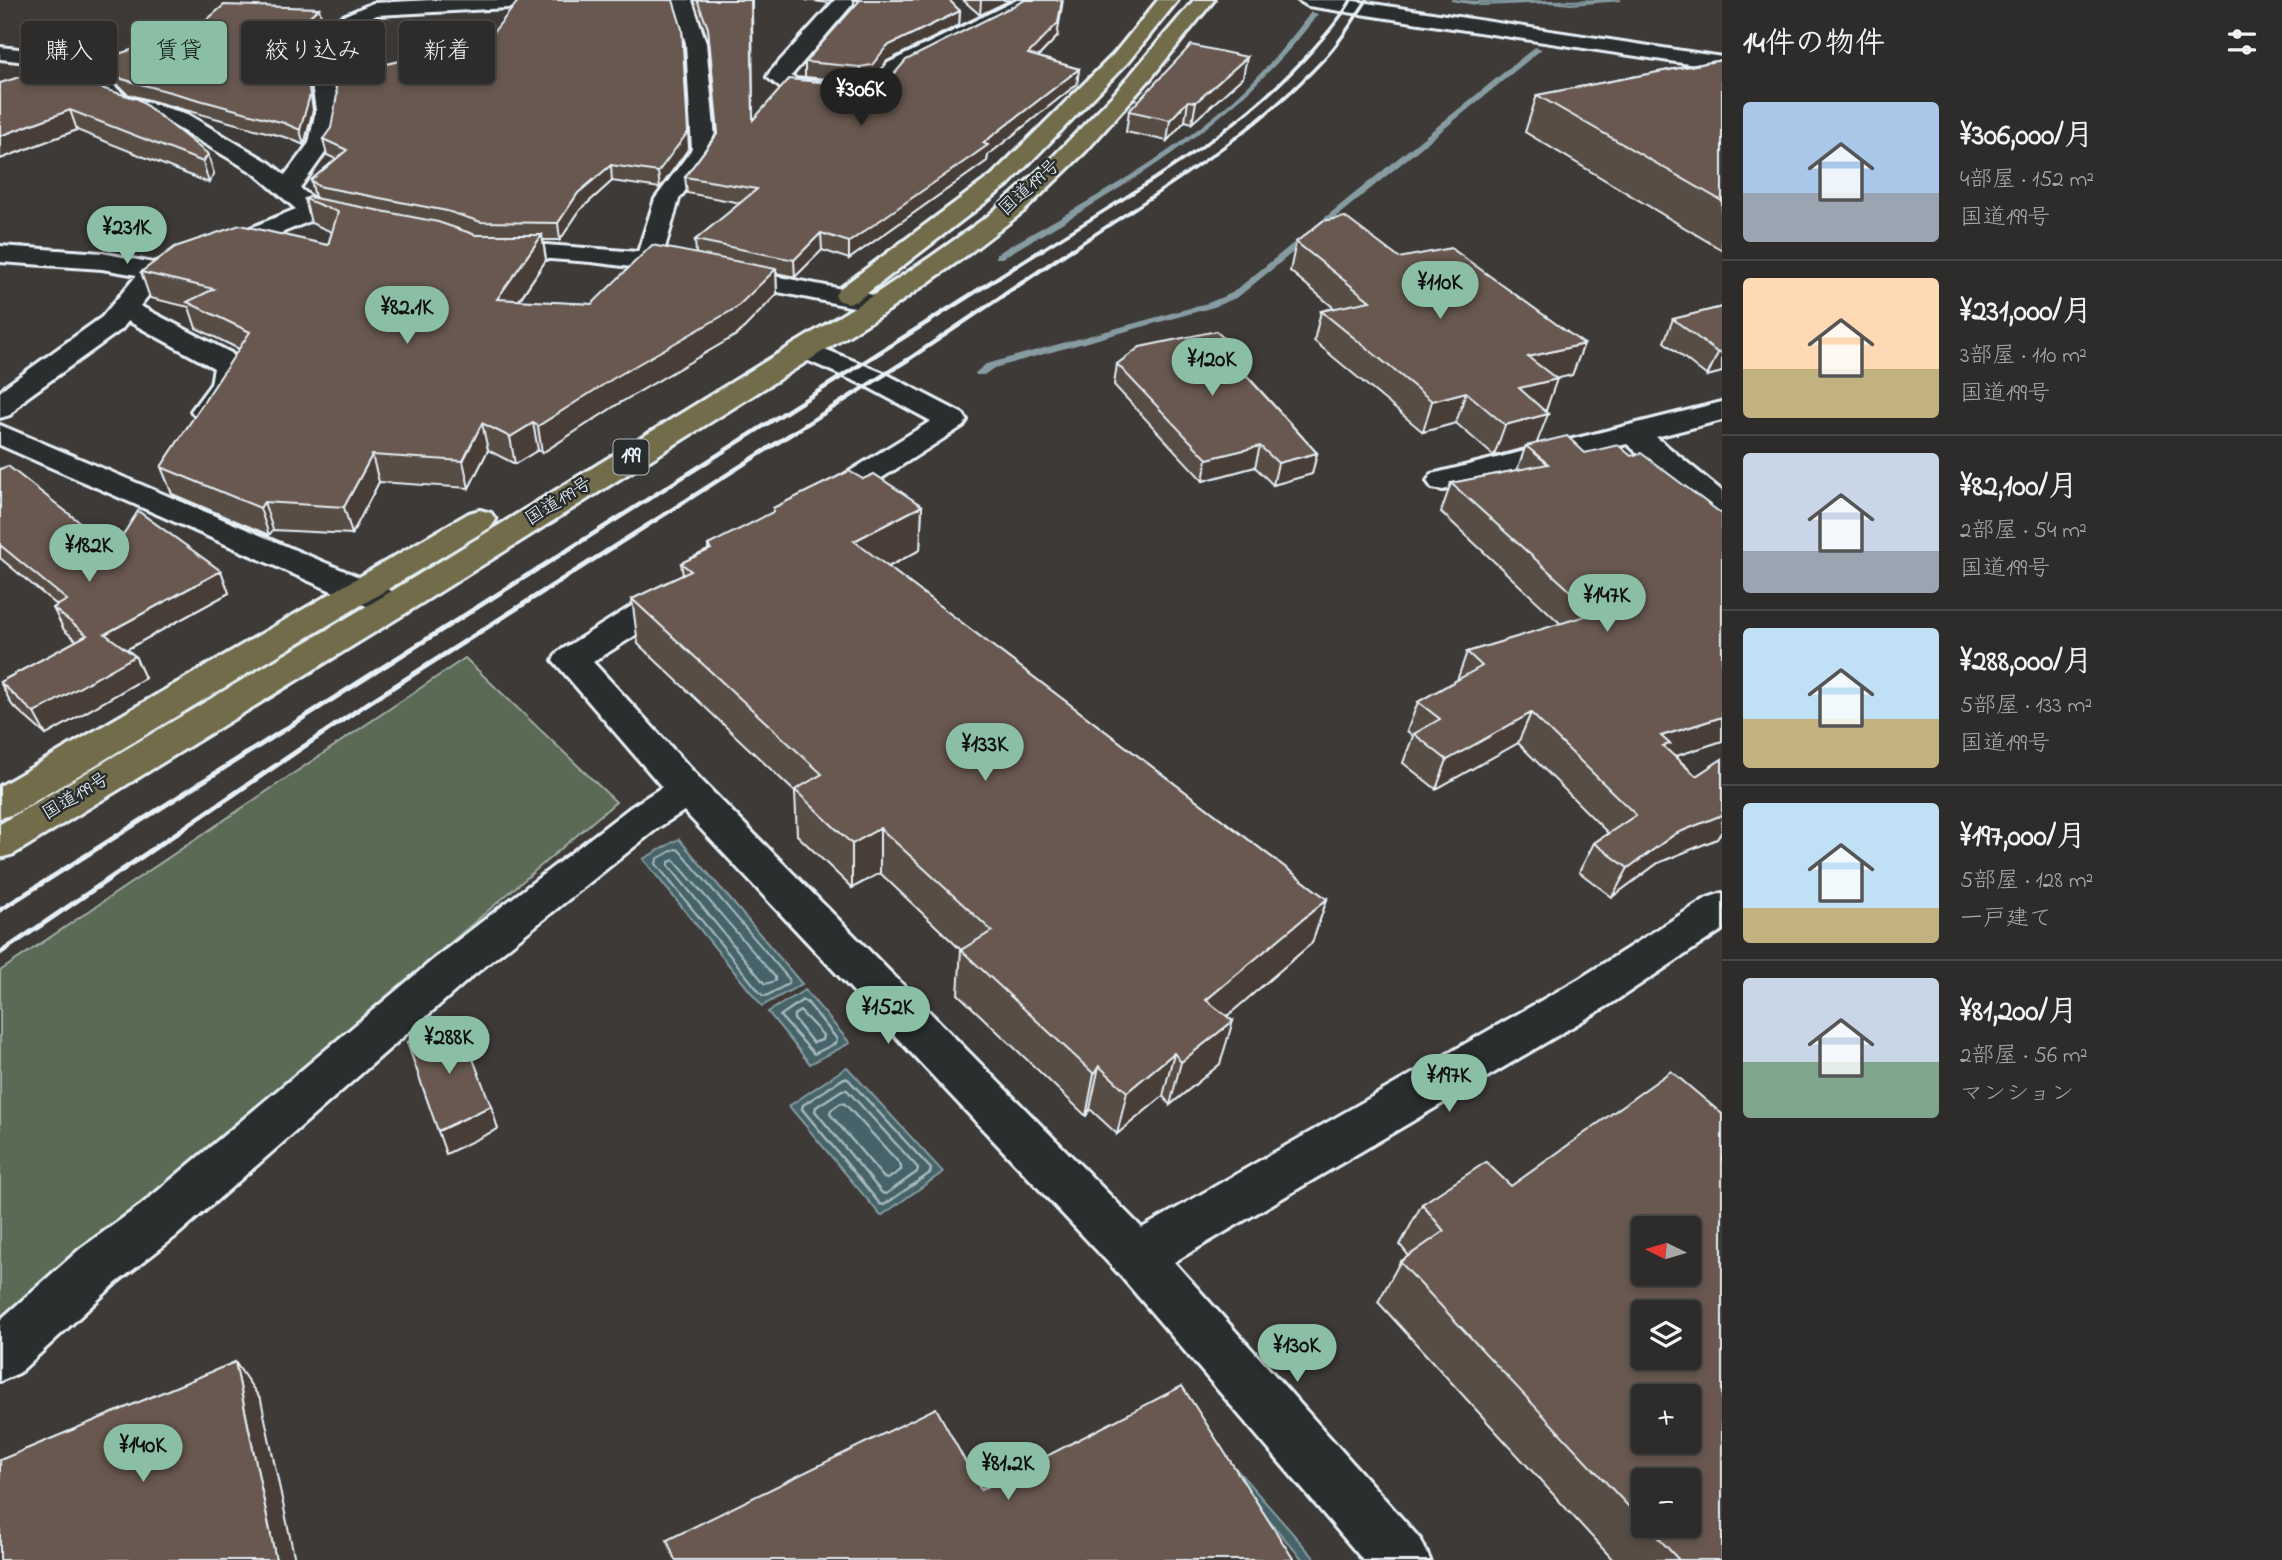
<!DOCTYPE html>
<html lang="ja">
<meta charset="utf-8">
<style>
:root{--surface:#2e2c2a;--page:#3a3836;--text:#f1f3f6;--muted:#a7a7a8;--line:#494847;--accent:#8abfa5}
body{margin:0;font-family:"Indie Flower","Klee One",sans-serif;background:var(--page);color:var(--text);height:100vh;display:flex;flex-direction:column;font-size:26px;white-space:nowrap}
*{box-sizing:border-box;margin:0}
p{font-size:23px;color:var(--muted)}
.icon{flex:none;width:38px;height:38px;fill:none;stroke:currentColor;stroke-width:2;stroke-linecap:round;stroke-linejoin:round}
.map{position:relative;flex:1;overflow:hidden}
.drawer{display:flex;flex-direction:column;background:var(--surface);width:560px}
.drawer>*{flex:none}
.top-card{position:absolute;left:21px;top:21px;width:665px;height:63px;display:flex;gap:14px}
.needle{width:46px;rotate:275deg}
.tools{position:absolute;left:1631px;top:1216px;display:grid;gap:14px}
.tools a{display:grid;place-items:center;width:70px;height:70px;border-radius:7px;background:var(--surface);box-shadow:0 4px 10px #0003,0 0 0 2px var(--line);font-size:35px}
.price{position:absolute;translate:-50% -60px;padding:0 16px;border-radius:24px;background:var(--accent);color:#111;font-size:23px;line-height:46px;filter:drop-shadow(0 2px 4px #0008)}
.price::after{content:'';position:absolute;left:50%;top:42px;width:21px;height:16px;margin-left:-10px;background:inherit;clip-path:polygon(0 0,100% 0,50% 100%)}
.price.active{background:#222;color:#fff}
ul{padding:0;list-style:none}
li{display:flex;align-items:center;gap:21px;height:175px;padding:0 21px}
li+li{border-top:2px solid var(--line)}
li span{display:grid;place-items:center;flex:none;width:196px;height:140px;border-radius:7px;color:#555}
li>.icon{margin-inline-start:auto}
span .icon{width:84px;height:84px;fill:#fffc;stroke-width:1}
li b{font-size:30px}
h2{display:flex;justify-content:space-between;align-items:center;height:84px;padding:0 21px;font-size:30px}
.tag{padding:0 24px;border-radius:7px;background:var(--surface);box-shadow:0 4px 10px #0003,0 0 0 2px var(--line);font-size:24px;line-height:63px}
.tag.active{background:var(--accent);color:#111}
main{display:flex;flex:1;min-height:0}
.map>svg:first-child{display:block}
.green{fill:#5a6a54;stroke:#a1aea6;stroke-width:2}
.water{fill:#456368;stroke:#869ca2;stroke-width:2}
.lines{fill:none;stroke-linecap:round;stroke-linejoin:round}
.shore-far1{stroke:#a7b8be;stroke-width:2}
.shore{stroke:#a7b8be;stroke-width:2.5}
.stream{fill:#869ca2;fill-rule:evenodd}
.minor-casing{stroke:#e8f1f8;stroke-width:6}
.highway-casing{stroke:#e8f1f8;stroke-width:6}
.minor{fill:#2a2d2e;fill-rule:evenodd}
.highway{fill:#726c4b;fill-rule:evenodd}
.rail-far2{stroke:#e8f1f8;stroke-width:3.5}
.rail-far1{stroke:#e8f1f8;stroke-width:4.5}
.rail{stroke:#e8f1f8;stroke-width:5}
.wall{fill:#594d44;stroke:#e8f1f8;stroke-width:2;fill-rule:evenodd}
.shaded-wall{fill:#493e37;stroke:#e8f1f8;stroke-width:2}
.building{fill:#68594f;stroke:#e8f1f8;stroke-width:2;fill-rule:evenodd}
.labels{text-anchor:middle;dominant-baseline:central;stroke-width:5;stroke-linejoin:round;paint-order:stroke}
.far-street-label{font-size:19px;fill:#e8f1f8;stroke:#2a2d2e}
.shield{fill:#2a2d2e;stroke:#afb6bb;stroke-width:2}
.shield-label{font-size:21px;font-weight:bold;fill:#e8f1f8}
</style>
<main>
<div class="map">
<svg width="1722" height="1560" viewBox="0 0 1722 1560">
<rect width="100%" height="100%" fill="#3d3a38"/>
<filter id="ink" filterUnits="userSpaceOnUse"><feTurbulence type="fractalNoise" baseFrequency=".0143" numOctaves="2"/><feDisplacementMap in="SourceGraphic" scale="14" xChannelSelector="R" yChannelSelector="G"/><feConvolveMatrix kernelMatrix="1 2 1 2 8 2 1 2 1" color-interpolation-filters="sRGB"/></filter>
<g filter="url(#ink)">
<path class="green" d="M465,658l151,144 -616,523v-354z"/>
<g class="water">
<path d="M1451,0l29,2 141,-2 -50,4 -19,-2 -70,3z"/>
<path d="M679,839l123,145 -40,22 -119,-147z"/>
<path d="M805,990l45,53 -40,21 -42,-52z"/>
<path d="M847,1067l96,105 -62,44 -92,-110z"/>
<path d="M1202,1430l114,130h-13l-112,-129z"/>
</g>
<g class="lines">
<g class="shore-far1">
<path d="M675,849l4,1 110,129 -1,5 -22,12 -4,-1 -106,-131 1,-5z"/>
<path d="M674,860l101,117v4l-10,3 -96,-118v-4z"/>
<path d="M797,1004l5,-4 6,4"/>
</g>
<g class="shore">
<path d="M800,1002l-20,14 34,38 22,-11 1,-4 -30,-37"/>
<path d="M800,1011l23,24 -1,5 -9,3 -19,-24v-4z"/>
<path d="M844,1078l4,1 83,90 -1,4 -46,32 -4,-1 -78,-95 1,-4z"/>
<path d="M842,1090h5l71,78 -1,4 -31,22 -4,-1 -67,-82 1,-4z"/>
<path d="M841,1103l4,1 56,61v5l-13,9 -4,-1 -54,-64 1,-4z"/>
</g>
<g class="stream">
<path d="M1311,12l7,2c-85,114 -196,174 -316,244h-6v-4c86,-50 180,-98 253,-169 23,-23 43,-47 62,-73z"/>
<path d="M1535,47l7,2 -304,248 -24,10 -220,61 -10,7h-8l-1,-2 11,-9 222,-61 24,-10z"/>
</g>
<defs>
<g id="minor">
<path d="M432,0h124l-10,6 -169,9 -21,10 -23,52 5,33 -6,33 -32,45 21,17 44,10 3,5 -3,5 -9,2 -41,-8 -85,35 -67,23 -23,29 91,47 12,14 -4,17 -23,33 -10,3 -10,-3 -5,-6 20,-27 3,-16 -86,-47 -6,8 -96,69 -16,17 -10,3v-26l6,-6 96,-69 35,-42 -35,-6 -102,-7v-16l102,7 51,10 59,-19 84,-35 -42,-36 -83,-49 -61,-18 -18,-16 -10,-16 -20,-8 -62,-7v-12l66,7 32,11 10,16 18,15 61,18 83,49 15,12 24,-32 7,-33 -5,-33 13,-31 17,-29 32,-14z"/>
<path d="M672,0h20l14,43 10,106 -37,50 -16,56 216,41 10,2 4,6 -4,6 -10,2 -191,-38 -97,-12 -106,-8 -4,-5 4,-5 9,-3 144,11 17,-53 37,-50 -6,-106z"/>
<path d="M835,0h21l-65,76 5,3 64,6 13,-2 15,-20 129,-63h25l-3,4 -135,69 -16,20 -28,6 -69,-7 -8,-2 -16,-13 3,-5z"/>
<path d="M1298,0h49l375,57v12l-414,-63z"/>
<path d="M805,341l81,33 77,40 4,6 -4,6 -136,87 -11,3 -11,-3 -5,-7 5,-7 126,-78 -65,-35 -71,-31 -4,-6 4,-6z"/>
<path d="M1722,402v18l-66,17 66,54v26l-11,-3 -84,-70 -184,46 -11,-2 -5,-7 5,-7z"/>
<path d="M0,425l406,172 5,8 -5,8 -12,3 -12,-3 -382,-168z"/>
<path d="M679,581l12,3 5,8 -5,8 -98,62 108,118 441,448 437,-249 128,-81 15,-5v37l-113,75 -435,257 247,278 9,20h-67l-244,-286 -435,-463 -25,16 -189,151 -295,259 -59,46 -97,90 -19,8v-61l80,-71 61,-44 299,-251 191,-147 31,-20 -109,-127 5,-8 109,-68z"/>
</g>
<g id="highway">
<path d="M1158,0h20l-50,62 -120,123 -151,116 -9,2 -9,-2 -4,-6 4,-6 153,-114 122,-121z"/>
<path d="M1194,0h20l-63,78 -65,73 -62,60 -57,44 -78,55 -483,303 -392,241 -14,4v-34l382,-227 487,-299 60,-40 59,-42 59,-53 67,-69z"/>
<path d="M480,510l11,3 5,7 -5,7 -477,287 -14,4v-32l469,-273z"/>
</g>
</defs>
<use href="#minor" class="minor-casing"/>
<use href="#highway" class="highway-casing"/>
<use href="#minor" class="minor"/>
<use href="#highway" class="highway"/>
<g class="rail-far2">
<path d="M1040,251c96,-61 200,-118 275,-204 13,-15 27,-30 36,-47"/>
<path d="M1070,251c89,-60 183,-115 256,-194 16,-17 28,-38 41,-57"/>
</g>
<g class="rail-far1">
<path d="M525,577l518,-328"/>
<path d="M566,577l343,-218 163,-110"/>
</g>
<g class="rail">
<path d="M0,910l528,-335"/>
<path d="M0,953l365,-248 204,-130"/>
</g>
</g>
<g class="wall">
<path d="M693,0h59l1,120 107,-34 29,-6 168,-43 -19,20 41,12 -2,15 -89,71 -1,6 -138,98 -27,-9 -27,27 -19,-4 1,21 -39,40 -120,70 -76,49 -4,-3 -23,14 -27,-14 -19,38 -90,-6 -27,52 -79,-4 -4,5 -97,-41 -11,-27 78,-118 -43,-21 -7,-21 -39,-9 -9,-26 187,-27 4,-13 -21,-9 -6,-24h13l-3,-2 -4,-17 25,-21 -9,-4 -4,-16 366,9 -29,40 -48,-7 -32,29 -20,30h-17l3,20 -27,41 73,3 104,-51 -1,-13 46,-37 -54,-10 -2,-16 32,-44 -8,-90z"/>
<path d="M805,0h27l-3,3z"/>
<path d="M854,0h95l11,11 -1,14 -72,36 -15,20 -12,1 -55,-5v-15l49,-56z"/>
<path d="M963,0h48l-31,15z"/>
<path d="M322,21l-47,42 34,20 4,27 -9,35 -16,-7 -161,-44 -20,-20 -5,-15z"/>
<path d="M1722,60v190l-197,-118 12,-37z"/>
<path d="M83,72l18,16 107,66 6,20 -5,9 -132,-53 -77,29z"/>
<path d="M1243,77l-51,46 -7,-2 -18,20 -41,-9 3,-21z"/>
<path d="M1296,242l103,16 185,86 -12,31 -16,3 -10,32h-3l-6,33 48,10 46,3 91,58v227l-47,15 21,20 26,-17v72l-5,8 -59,24 -46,34 -33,-25 15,-29 14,-10 -90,-90 -82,46 -33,-26 10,-27 -6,-5 11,-29 39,-22 10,-28 94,-28 -120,-112 10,-29 66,-13 8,-22 -31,8 -38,-33 -33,9 -109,-91 7,-30 13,-3 -44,-37z"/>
<path d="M1722,307v65l-15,4 -43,-34 9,-23z"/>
<path d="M1241,354l-2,13 78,86 -5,21 -39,11 -18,-18 -52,14 -89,-96 3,-21z"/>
<path d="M0,469l114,80 107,22 8,22 -102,56 8,7 10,22 -99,57 -34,-30 -12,-23 77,-41 -13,-11 -11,-22 5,-2 -58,-48z"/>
<path d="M863,479l59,27 -2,44 -32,17 439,332 -15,44 -85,73 -7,48 -50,41 -7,-9 -46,38 -27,-25 -4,7 -128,-122 3,-44 -81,-77 -28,15 -55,-53 -2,-43 -157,-148 -6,-45 51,-24 -2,-12 27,-13v-5z"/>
<path d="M1422,1204l300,356h-109l-235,-258 22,-40 9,-6 -9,-11zM1643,1480l46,46h-46z"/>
</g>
<g class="shaded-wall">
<path d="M981,0h30l-31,15z"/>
<path d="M1062,0h1l-6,37 -31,32 2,-15z"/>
<path d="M319,8l3,13 -59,53 -4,-14z"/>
<path d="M960,11l-1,14 -72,36 -15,20 -12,1v-15l27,-21z"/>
<path d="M682,29l7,119 -29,40 -2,-16z"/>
<path d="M1247,57l-4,20 -51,46 4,-21z"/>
<path d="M306,69l3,14 4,27 -9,35 -4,-15z"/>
<path d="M1079,69l-2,15 -89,71 -1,6 -138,98v-17l134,-99z"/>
<path d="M1188,101l-3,20 -18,20 3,-21z"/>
<path d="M70,110l7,20 -77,29v-23z"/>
<path d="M208,154l6,20 -5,9 -6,-21z"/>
<path d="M611,165l1,16 -32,29 -20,30 -2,-17 20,-30z"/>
<path d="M821,233l1,17 -27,27 -1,-17z"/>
<path d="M542,235l4,25 -44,65 -5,-26z"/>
<path d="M776,269l1,25 -39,40 -120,70 -76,49 -4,-27z"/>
<path d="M1584,344l-12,31 -55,13 11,-31z"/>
<path d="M1722,352v20l-15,4 11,-23z"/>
<path d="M1241,354l-4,21 -4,-14z"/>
<path d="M1557,379l-11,31 -38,8 11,-30z"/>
<path d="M1466,392l-10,31 -33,9 9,-31z"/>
<path d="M1548,414l-12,31 -10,1 -1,2 -31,8 11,-31z"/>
<path d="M482,423l6,27 -19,38 -6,-27z"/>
<path d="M533,423l5,27 -23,14 -5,-27z"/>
<path d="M1260,446l-5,21 -52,14 4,-22z"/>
<path d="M1317,453l-5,21 -39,11 5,-22z"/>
<path d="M372,455l7,27 -27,52 -8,-27z"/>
<path d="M264,502l9,28 -4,5 -9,-27z"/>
<path d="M922,506l-2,44 -66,35v-44z"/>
<path d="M221,571l8,22 -114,63 -10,-22z"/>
<path d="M135,656l10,22 -99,57 -12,-22z"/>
<path d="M1531,713l-13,30 -82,46 11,-29z"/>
<path d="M1722,717v24l-61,20v-25z"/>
<path d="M1722,800v31l-5,8 -59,24 -46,34 16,-29z"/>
<path d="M880,828v45l-28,15v-44z"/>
<path d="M1327,899l-15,44 -117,101 11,-44z"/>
<path d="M1233,1021l-13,43 -50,41 11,-43z"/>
<path d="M1174,1053l-11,43 -46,38 10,-42z"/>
<path d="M1099,1066l-9,43 -4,7 8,-42z"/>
<path d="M491,1106l7,23 -52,25 -8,-23z"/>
<path d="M235,1362l26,38 34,160h-19z"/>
</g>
<g class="building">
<path d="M519,0h154l9,29 6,103 -30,40 -47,-7 -33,28 -20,30 -77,-1 -34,-11 -129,-25 -7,-6 36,-30 -24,-11 8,-11 6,-33 -3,-22 22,2 19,-11 7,1 31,-7 43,9 23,-17z"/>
<path d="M697,0h54l2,120 36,-41 71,7 29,-6 17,-20 119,-60h37l-4,23 -30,31 51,15 -96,74 5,2 -139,97 -28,-9 -27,27 -99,-20 62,-51 -72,-12 33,-44 -10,-105z"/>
<path d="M860,0h89l11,11 -73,35 -15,19 -12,2 -55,-5z"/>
<path d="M224,5l95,3 -60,52 47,9 4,26 -10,35 -16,-7 -162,-44 -20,-20 93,-29z"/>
<path d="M1191,45l56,12 -51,45 -8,-1 -18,19 -41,-9z"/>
<path d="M75,60l8,12 18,16 37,11 70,55 -5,8 -133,-52 -70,26v-53z"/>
<path d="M1722,60v141l-185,-106z"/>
<path d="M309,197l129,25 38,13h66l-45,64 95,5 60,-59 124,24 -40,39 -122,70 -76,48 -5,-3 -23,14 -28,-14 -19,38 -91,-6 -28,52 -80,-5 -4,6 -99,-41 89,-135 -63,-30 27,-13 -73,-17 34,-25 65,-22 88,20 10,-33 -33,-13z"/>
<path d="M1345,217l54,41 52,-10 133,96 -56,13 29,22 -38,9 29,26 -43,11 -39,-33 -34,9 -111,-90 49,-10 -74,-59 27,-21z"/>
<path d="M1722,307v45l-4,1 -45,-34z"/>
<path d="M1216,331l25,23 -8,7 84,92 -39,10 -18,-17 -53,13 -90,-95 23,-17z"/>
<path d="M1567,436l18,17 33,-8 13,11 10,-3 81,61v203l-61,19 9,8 -7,2 33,30 26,-17v56l-47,19 -47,34 -34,-25 42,-28 -105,-102 -84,47 -33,-26 26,-15 -22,-17 64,-36 -15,-14 128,-39 -144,-130 97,-19 -22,-18z"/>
<path d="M8,466l106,83 24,-38 83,60 -116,63 30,22 -101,57 -34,-31 87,-47 -34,-27 14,-8 -67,-55v-76z"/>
<path d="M849,471l14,8 11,-5 48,32 -68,35 473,358 -121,101 27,21 -52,41 -7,-9 -47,39 -28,-26 -5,8 -133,-124 31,-19 -112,-103 -28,16 -57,-54 27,-16 -190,-175 59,-28 -10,-8 30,-14 -3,-4 65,-33v-4z"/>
<path d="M459,1022l32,84 -53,25 -31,-89z"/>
<path d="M1671,1071l51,43v446h-43l-32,-34h42v-46h-46v42l-243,-260 44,-31 -22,-27 64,-42 25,24zM1643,1228h46v46h-46zM1643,1312h46v46h-46zM1643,1396h46v46h-46z"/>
<path d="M235,1362l41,198h-276v-100z"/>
<path d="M1182,1386l112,174h-619l-8,-20 269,-132 45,82z"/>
</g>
</g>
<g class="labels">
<g class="far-street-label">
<text transform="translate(1030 188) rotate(-42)">国道199号</text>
<text transform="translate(559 502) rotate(-32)">国道199号</text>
<text transform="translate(76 797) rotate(-31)">国道199号</text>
</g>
<rect class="shield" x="613.5" y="439.5" width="35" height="35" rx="5"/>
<g class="shield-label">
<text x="631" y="457">199</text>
</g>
</g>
</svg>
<div class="tools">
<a><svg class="needle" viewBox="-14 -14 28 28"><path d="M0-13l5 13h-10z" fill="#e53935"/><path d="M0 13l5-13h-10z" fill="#a7a7a8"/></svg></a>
<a><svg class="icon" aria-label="layers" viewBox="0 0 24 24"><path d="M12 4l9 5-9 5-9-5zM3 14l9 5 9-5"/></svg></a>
<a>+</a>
<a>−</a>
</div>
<b class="price active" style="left:861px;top:128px">¥306K</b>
<b class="price" style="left:127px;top:266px">¥231K</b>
<b class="price" style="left:1440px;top:321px">¥110K</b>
<b class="price" style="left:407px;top:346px">¥82.1K</b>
<b class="price" style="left:1212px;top:398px">¥120K</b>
<b class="price" style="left:89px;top:584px">¥182K</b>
<b class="price" style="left:1607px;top:634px">¥147K</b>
<b class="price" style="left:985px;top:783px">¥133K</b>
<b class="price" style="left:888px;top:1046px">¥152K</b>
<b class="price" style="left:449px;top:1076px">¥288K</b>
<b class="price" style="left:1449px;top:1114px">¥197K</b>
<b class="price" style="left:1297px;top:1384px">¥130K</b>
<b class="price" style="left:143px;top:1484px">¥140K</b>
<b class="price" style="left:1008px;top:1502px">¥81.2K</b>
<div class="top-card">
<a class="tag">購入</a>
<a class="tag active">賃貸</a>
<a class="tag">絞り込み</a>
<a class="tag">新着</a>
</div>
</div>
<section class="drawer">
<h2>14件の物件<svg class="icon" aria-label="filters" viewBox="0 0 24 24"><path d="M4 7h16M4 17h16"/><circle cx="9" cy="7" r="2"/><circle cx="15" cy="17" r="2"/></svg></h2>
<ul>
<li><span style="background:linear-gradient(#a9c7e8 65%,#9aa5b1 0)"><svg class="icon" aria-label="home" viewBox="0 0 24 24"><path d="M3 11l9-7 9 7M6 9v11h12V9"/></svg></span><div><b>¥306,000/月</b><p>4部屋 · 152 m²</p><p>国道199号</p></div></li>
<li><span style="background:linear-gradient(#ffd9b3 65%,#c2b280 0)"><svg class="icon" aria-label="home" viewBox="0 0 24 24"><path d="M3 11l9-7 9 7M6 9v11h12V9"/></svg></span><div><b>¥231,000/月</b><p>3部屋 · 110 m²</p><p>国道199号</p></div></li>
<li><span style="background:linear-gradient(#c9d6e8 70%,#9aa5b1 0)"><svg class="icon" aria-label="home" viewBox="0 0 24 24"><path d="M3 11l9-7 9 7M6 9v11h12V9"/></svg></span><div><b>¥82,100/月</b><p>2部屋 · 54 m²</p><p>国道199号</p></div></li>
<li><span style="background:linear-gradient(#bfe0f5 65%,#c2b280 0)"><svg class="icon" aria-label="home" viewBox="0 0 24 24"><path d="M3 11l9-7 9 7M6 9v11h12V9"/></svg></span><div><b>¥288,000/月</b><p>5部屋 · 133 m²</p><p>国道199号</p></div></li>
<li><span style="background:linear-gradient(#bfe0f5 75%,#c2b280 0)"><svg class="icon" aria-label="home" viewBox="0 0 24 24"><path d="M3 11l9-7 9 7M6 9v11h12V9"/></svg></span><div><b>¥197,000/月</b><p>5部屋 · 128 m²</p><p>一戸建て</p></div></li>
<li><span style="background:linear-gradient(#c9d6e8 60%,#7fa58c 0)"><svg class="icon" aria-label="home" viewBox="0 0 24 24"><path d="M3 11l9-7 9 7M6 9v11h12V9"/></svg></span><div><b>¥81,200/月</b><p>2部屋 · 56 m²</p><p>マンション</p></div></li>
</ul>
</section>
</main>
